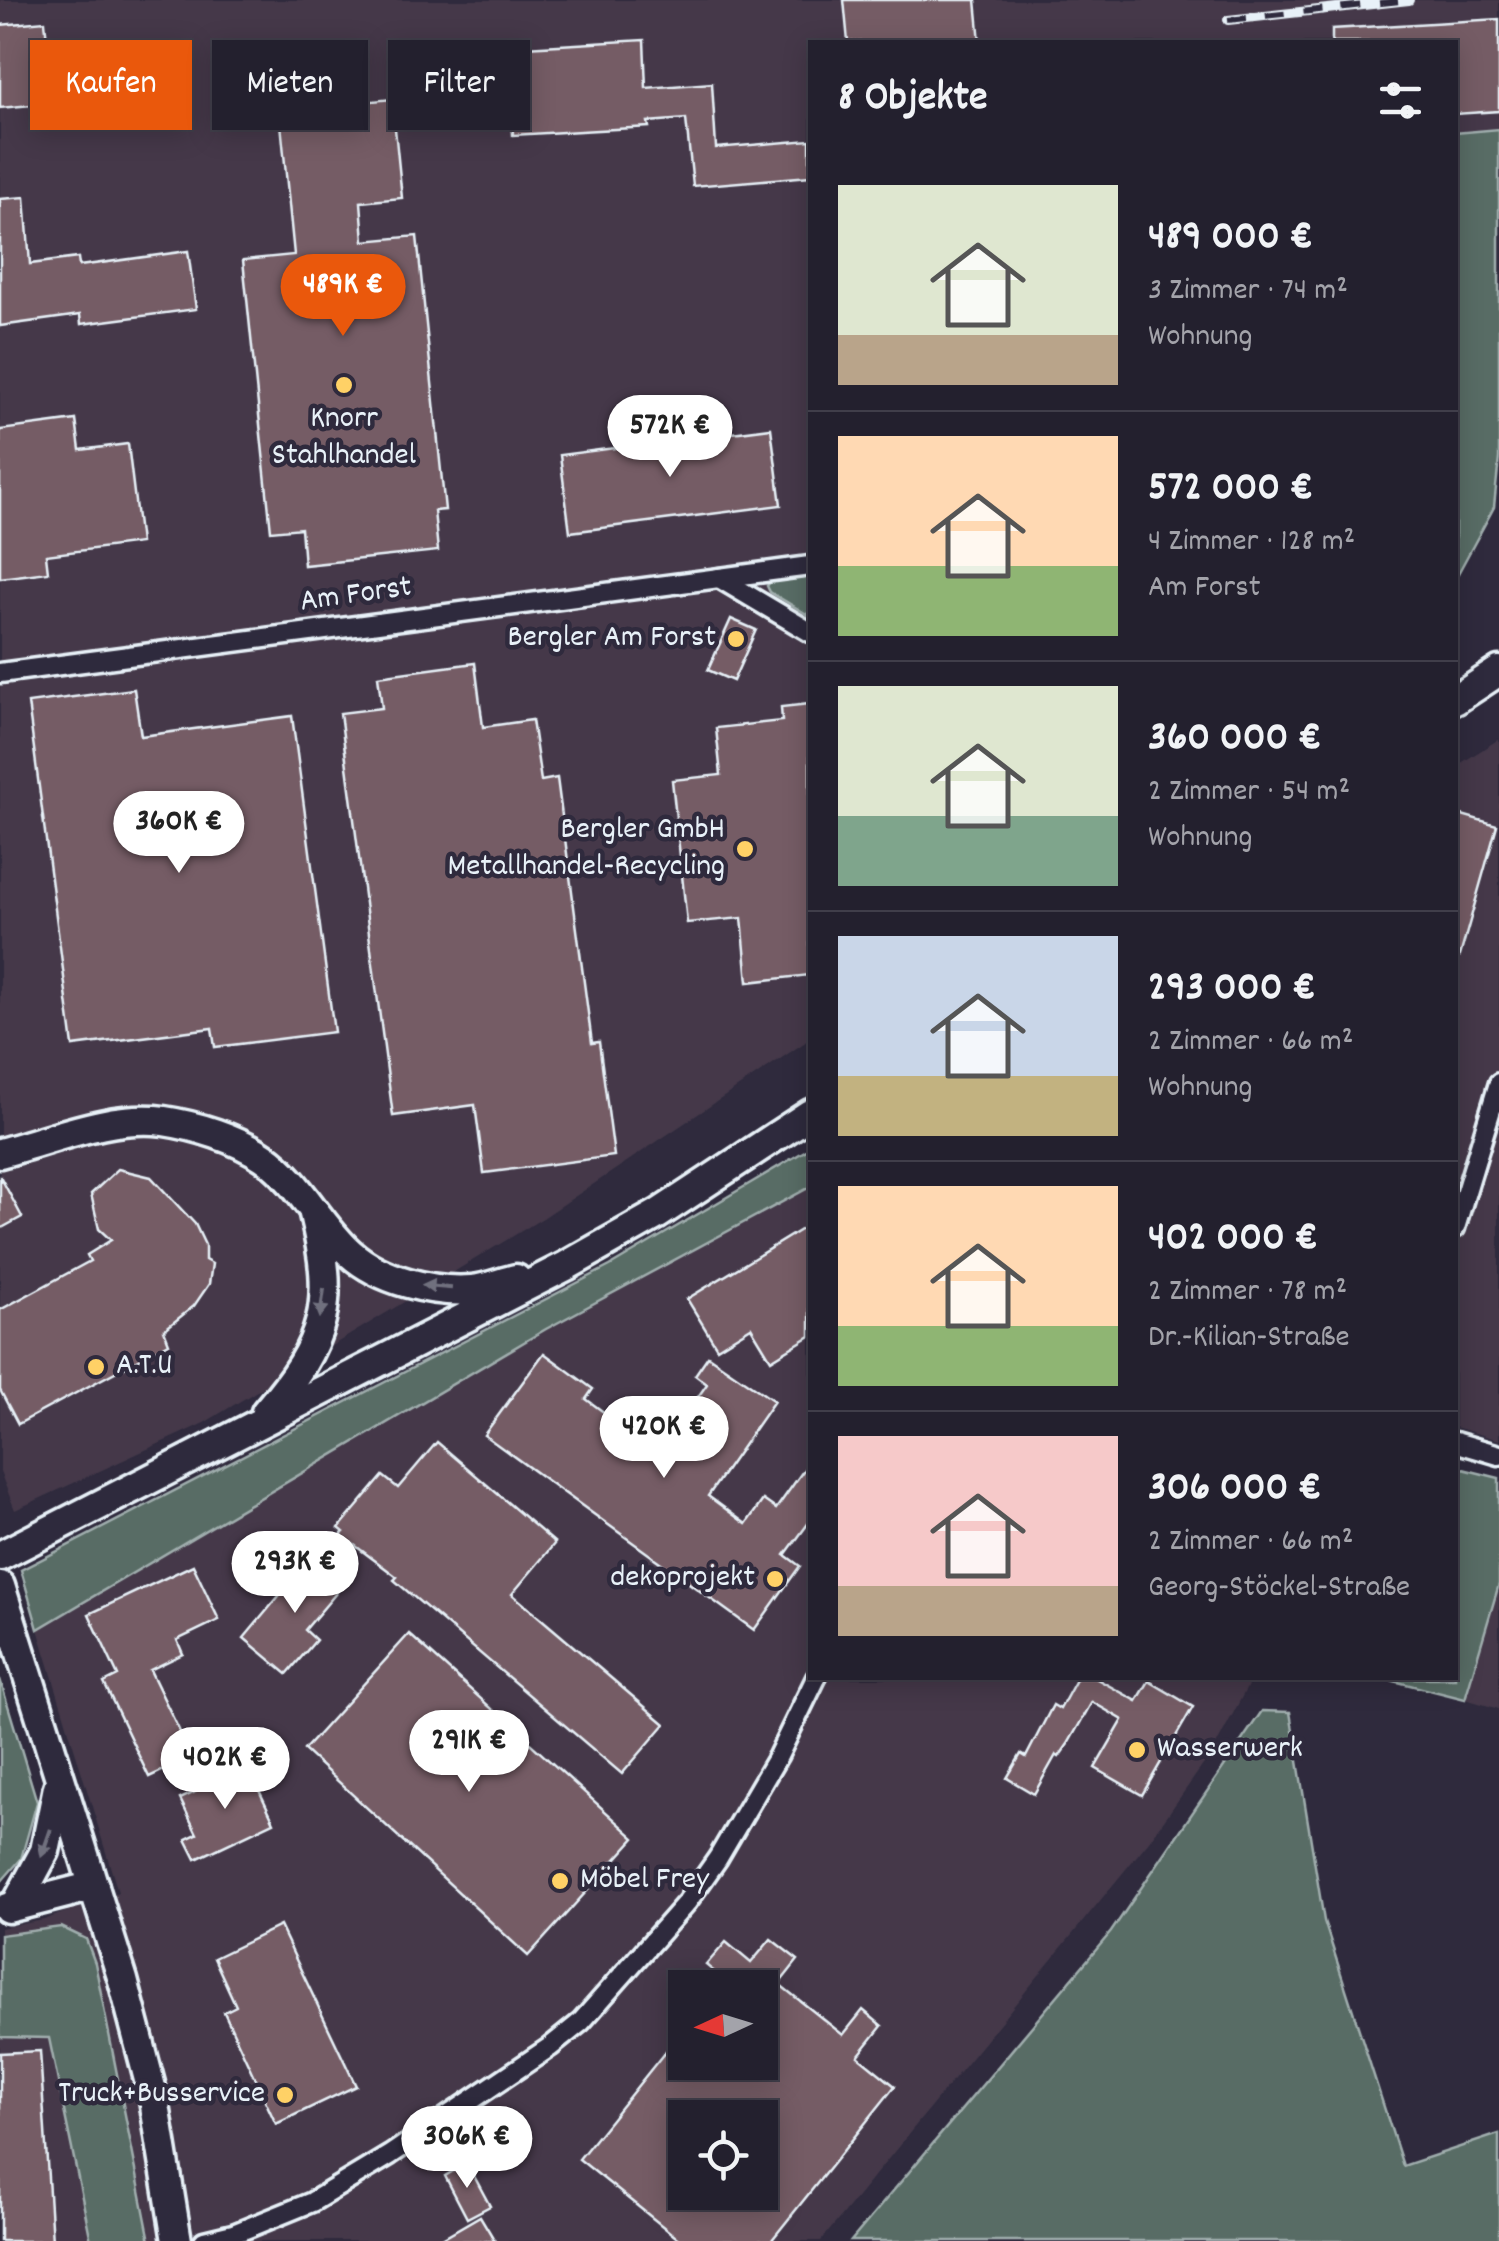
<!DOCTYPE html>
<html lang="de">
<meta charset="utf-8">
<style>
:root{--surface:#23202e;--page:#2f2d3a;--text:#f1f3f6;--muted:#a3a3aa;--line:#403e4a;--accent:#ea580c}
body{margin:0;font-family:Dekko,sans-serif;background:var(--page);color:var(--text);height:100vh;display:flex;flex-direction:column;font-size:38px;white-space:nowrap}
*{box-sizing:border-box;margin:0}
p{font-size:32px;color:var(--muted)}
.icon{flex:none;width:55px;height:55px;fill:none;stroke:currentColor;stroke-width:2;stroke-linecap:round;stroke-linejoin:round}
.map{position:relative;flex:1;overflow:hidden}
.sheet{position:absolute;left:808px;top:40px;width:650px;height:1640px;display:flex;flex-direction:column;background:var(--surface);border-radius:0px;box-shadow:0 5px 25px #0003,0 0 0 2px var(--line)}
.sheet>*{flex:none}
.top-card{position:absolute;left:30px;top:40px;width:628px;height:90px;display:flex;gap:20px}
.needle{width:65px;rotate:266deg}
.controls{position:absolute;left:668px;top:1970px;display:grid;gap:20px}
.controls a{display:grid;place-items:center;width:110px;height:110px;border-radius:0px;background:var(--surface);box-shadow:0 5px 25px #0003,0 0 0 2px var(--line);font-size:50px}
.price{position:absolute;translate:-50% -85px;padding:0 22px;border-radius:35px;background:#fff;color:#222;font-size:32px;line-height:65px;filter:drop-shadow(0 2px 5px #0008)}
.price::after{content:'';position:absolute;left:50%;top:60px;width:30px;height:22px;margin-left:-15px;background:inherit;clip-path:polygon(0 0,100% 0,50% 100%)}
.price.current{background:var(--accent);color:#fff}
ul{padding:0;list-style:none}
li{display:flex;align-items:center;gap:30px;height:250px;padding:0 30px}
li+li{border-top:2px solid var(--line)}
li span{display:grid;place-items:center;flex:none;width:280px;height:200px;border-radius:0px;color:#555}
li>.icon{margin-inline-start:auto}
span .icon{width:120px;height:120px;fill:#fffc;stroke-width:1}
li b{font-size:42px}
h2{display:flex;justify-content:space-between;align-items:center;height:120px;padding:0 30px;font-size:42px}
.tag{padding:0 35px;border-radius:0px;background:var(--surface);box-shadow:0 5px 25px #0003,0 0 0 2px var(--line);font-size:35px;line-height:90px}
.tag.current{background:var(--accent);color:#fff}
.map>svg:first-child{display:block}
.built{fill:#443949;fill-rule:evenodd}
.green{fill:#596c65;stroke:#a0aeae;stroke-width:2.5}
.building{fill:#745c65;stroke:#e8f1f8;stroke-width:2.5;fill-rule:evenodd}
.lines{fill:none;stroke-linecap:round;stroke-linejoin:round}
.minor-casing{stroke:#e8f1f8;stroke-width:25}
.primary-casing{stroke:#e8f1f8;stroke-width:35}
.minor{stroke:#2f2a3d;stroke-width:18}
.primary{stroke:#2f2a3d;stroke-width:28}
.rail-casing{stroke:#e8f1f8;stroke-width:10}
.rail{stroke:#2f2a3d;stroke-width:6;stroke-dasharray:19;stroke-linecap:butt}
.oneway{fill:#70707e}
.poi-dot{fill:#ffd166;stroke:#2f2a3d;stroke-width:4}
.labels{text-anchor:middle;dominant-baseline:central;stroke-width:9;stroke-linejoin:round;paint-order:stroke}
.poi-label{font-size:32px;fill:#e8f1f8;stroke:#2f2a3d;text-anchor:end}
.street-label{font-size:32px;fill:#e8f1f8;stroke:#2f2a3d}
</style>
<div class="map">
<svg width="1499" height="2241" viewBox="0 0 1499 2241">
<rect width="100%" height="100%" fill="#2f2a3d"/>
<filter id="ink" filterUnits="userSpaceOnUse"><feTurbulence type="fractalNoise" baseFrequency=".01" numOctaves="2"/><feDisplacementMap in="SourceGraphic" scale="20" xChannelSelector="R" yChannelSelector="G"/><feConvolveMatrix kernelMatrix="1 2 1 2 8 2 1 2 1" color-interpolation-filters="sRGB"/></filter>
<g filter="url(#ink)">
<g class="built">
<path d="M0,0h1499v129l-44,4v-91h-645v997l-267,179 -339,205 -189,87 -15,-38z"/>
<path d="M1499,739v701l-44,-13v-660z"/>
<path d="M810,1187v491h442l-39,73 -64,90 -328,400h-821v-313l44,-8 74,-28 -80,-263 508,-300zM685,1988h75v74h-75zM685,2118h75v74h-75z"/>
<path d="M1499,1584v125l-34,-10z"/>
</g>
<g class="green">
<path d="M1499,129v329l-5,49 -39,72v-446z"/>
<path d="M810,577v39l-40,-24 -3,-6 4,-5z"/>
<path d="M810,1148v39l-264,142 -508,300 -17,-59 589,-304z"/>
<path d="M1455,1467l44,11v106l-34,115 -83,-21h73z"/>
<path d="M0,1679l37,123 -16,57 -21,24z"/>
<path d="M1262,1711l28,1 34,209 79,245 96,-32v107h-648l260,-309z"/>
<path d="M61,1927l25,12 9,24 55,278h-59l-42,-203 -49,-1v-102z"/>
</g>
<g class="building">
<path d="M844,0h132l4,42h-132z"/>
<path d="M1499,19v92l-44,3v-72h-123v-13z"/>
<path d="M45,21l8,82 -53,5v-83z"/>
<path d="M644,40l2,48 66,-5 4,65 94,-8v36l-117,10 -7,-67 -38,3 1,5 -136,8 -5,-87z"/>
<path d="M338,57l5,47 49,-5 10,99 -41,4 3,39 53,-5 28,274 -11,1 4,40 -134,14 -3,-37 -30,3 -28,-271 51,-5 -19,-192z"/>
<path d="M25,197l5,67 48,-6 1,8 109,-15 8,58 -115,15 -1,-9 -80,11v-127z"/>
<path d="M76,420l4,30 48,-6 12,99 -94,12 2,17 -48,6v-148z"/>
<path d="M771,428l10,77 -211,27 -10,-77z"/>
<path d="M731,619l25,11 -23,51 -25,-11z"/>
<path d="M475,663l8,64 49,-7 9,61 16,-3 35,265 7,-1 15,114 -130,17 -9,-68 -82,11 -53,-403 42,-5 -4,-32z"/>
<path d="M134,689l7,47 151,-20 42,316 -119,15 -3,-19 -139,18 -45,-343z"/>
<path d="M810,704v271l-62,7 -6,-64 -55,5 -15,-143 49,-5 -5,-47 66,-7 -1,-14z"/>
<path d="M1455,813l42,12 -37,131 -5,-1z"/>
<path d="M118,1169l33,8 44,47 10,21v15l7,4 -3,20 -15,22 -30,24 5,13 -151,81 -18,-34v-80l90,-49 -3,-6 24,-15 -12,-11 -8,-35z"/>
<path d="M0,1176l22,41 -22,12z"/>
<path d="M810,1224v112l-39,24 -20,-33 -34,21 -30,-49z"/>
<path d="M544,1353l49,36 -7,10 73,54 48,-69 -12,-9 13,-19 66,45 -66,95 38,28 17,-24 13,9 34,-48v60l-25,34 15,11 -46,64 -270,-195z"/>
<path d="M437,1442l118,101 -43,51 153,130 -43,50 -228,-194 3,-3 -56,-42 3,-3 -5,-4 44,-52 15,12z"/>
<path d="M323,1557l25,22 -43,51 11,10 -29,34 -43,-36 50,-60 7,6z"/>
<path d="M193,1565l26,55 -42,20 6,14 -33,16 42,87 -43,20 -45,-94 14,-7 -29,-62z"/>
<path d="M409,1634l226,204 -107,118 -224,-206z"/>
<path d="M1077,1678h18l42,23 12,-20 44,26 -51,88 -47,-27 28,-48 -31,-18 -24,42 -9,13 -3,-2 -22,39 -27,-16 14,-24 5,3 27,-52 7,4z"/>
<path d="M248,1767l26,55 -78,37 -10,-20 11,-5 -17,-35z"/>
<path d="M280,1926l76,160 -80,38 -52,-112 12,-6 -22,-48z"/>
<path d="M771,1939l27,21 -19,24 64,51 20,-25 19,16 -24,30 37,30 -124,155h-90l-102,-82 106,-132v35h75v-74h-43l6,-9 -17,-14 20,-23 25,21zM685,2118h75v74h-75z"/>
<path d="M40,2051l12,190h-52v-188z"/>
<path d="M467,2163l23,43 -23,12 -22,-42z"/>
<path d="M480,2216l15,25h-58z"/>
</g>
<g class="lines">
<defs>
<g id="minor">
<path d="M719,578l91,54"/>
<path d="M0,673l810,-107"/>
<path d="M1455,1228l44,-145"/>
<path d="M1455,1442l44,13"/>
<path d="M204,2241l29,-7 79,-32 78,-47 160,-108 31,-25 106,-120 31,-44 60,-102 38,-78"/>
</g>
<g id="primary">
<path d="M1455,700l44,-29"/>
<path d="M0,1153c51,-13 110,-39 164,-32 33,5 72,17 100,36 35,24 55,68 86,96 30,27 82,40 122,37 14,-1 30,-8 44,-11"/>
<path d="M266,1412c60,-70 70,-108 48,-198"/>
<path d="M0,1556l566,-290 92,-52 152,-100"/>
<path d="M0,1586l123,394 31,119 23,142"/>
<path d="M16,1905l29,-54 13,-64"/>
<path d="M8,1908l86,-22"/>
</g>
</defs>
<use href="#minor" class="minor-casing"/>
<use href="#primary" class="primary-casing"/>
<use href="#minor" class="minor"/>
<use href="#primary" class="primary"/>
<defs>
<path id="rail" d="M1228,20l181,-20"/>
</defs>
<use href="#rail" class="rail-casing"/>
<use href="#rail" class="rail"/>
</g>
<defs><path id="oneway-solid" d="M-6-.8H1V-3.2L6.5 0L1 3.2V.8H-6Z" transform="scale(2.5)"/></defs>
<g class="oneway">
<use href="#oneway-solid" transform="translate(437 1287) rotate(-175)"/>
<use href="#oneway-solid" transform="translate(322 1303) rotate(98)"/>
<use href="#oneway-solid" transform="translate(46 1843) rotate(109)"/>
</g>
</g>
<g class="poi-dot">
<circle cx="344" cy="385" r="10"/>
<circle cx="736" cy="639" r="10"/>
<circle cx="745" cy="849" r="10"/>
<circle cx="96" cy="1367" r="10"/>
<circle cx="775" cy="1579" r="10"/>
<circle cx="1137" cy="1750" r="10"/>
<circle cx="560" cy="1881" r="10"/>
<circle cx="285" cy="2095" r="10"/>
</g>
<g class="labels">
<g class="poi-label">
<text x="344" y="420" text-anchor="middle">Knorr<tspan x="344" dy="37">Stahlhandel</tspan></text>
<text x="716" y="639">Bergler Am Forst</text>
<text x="725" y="831">Bergler GmbH<tspan x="725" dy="37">Metallhandel-Recycling</tspan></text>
<text x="116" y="1367" text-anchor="start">A.T.U</text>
<text x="755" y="1579">dekoprojekt</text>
<text x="1157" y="1750" text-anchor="start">Wasserwerk</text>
<text x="580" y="1881" text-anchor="start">Möbel Frey</text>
<text x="265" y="2095">Truck+Busservice</text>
</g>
<g class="street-label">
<text transform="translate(356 596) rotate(-8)">Am Forst</text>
</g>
</g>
</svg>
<div class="controls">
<a><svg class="needle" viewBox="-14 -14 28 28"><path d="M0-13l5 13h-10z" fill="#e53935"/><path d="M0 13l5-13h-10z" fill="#a3a3aa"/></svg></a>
<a><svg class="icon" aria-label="locate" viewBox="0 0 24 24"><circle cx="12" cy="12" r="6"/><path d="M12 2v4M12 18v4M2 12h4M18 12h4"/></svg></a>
</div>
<b class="price current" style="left:343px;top:339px">489K €</b>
<b class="price" style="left:670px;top:480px">572K €</b>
<b class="price" style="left:179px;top:876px">360K €</b>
<b class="price" style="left:664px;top:1481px">420K €</b>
<b class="price" style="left:295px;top:1616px">293K €</b>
<b class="price" style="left:469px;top:1795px">291K €</b>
<b class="price" style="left:225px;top:1812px">402K €</b>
<b class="price" style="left:467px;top:2191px">306K €</b>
<div class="top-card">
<a class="tag current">Kaufen</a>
<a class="tag">Mieten</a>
<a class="tag">Filter</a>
</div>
<section class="sheet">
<h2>8 Objekte<svg class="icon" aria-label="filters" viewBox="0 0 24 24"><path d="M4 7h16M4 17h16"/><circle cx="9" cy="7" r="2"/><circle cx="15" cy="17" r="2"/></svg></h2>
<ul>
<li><span style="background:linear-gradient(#dfe7d0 75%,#b9a48a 0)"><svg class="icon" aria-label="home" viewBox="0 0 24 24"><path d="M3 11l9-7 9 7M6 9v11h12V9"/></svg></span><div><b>489 000 €</b><p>3 Zimmer · 74 m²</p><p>Wohnung</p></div></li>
<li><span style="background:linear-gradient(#ffd9b3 65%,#8fb573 0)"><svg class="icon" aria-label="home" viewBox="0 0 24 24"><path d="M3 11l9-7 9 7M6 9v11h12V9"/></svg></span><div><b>572 000 €</b><p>4 Zimmer · 128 m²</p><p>Am Forst</p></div></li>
<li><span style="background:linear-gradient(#dfe7d0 65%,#7fa58c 0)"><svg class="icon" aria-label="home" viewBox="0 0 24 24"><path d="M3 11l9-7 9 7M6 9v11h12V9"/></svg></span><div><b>360 000 €</b><p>2 Zimmer · 54 m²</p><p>Wohnung</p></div></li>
<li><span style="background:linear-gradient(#c9d6e8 70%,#c2b280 0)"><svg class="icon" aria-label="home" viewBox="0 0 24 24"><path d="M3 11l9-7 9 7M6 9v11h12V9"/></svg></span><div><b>293 000 €</b><p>2 Zimmer · 66 m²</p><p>Wohnung</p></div></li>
<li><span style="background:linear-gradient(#ffd9b3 70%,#8fb573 0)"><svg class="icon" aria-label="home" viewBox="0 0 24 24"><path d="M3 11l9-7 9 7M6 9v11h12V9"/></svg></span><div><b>402 000 €</b><p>2 Zimmer · 78 m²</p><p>Dr.-Kilian-Straße</p></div></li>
<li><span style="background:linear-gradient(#f6c9c9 75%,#b9a48a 0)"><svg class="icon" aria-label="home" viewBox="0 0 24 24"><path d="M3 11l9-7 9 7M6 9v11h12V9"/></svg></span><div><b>306 000 €</b><p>2 Zimmer · 66 m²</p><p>Georg-Stöckel-Straße</p></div></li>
</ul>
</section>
</div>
